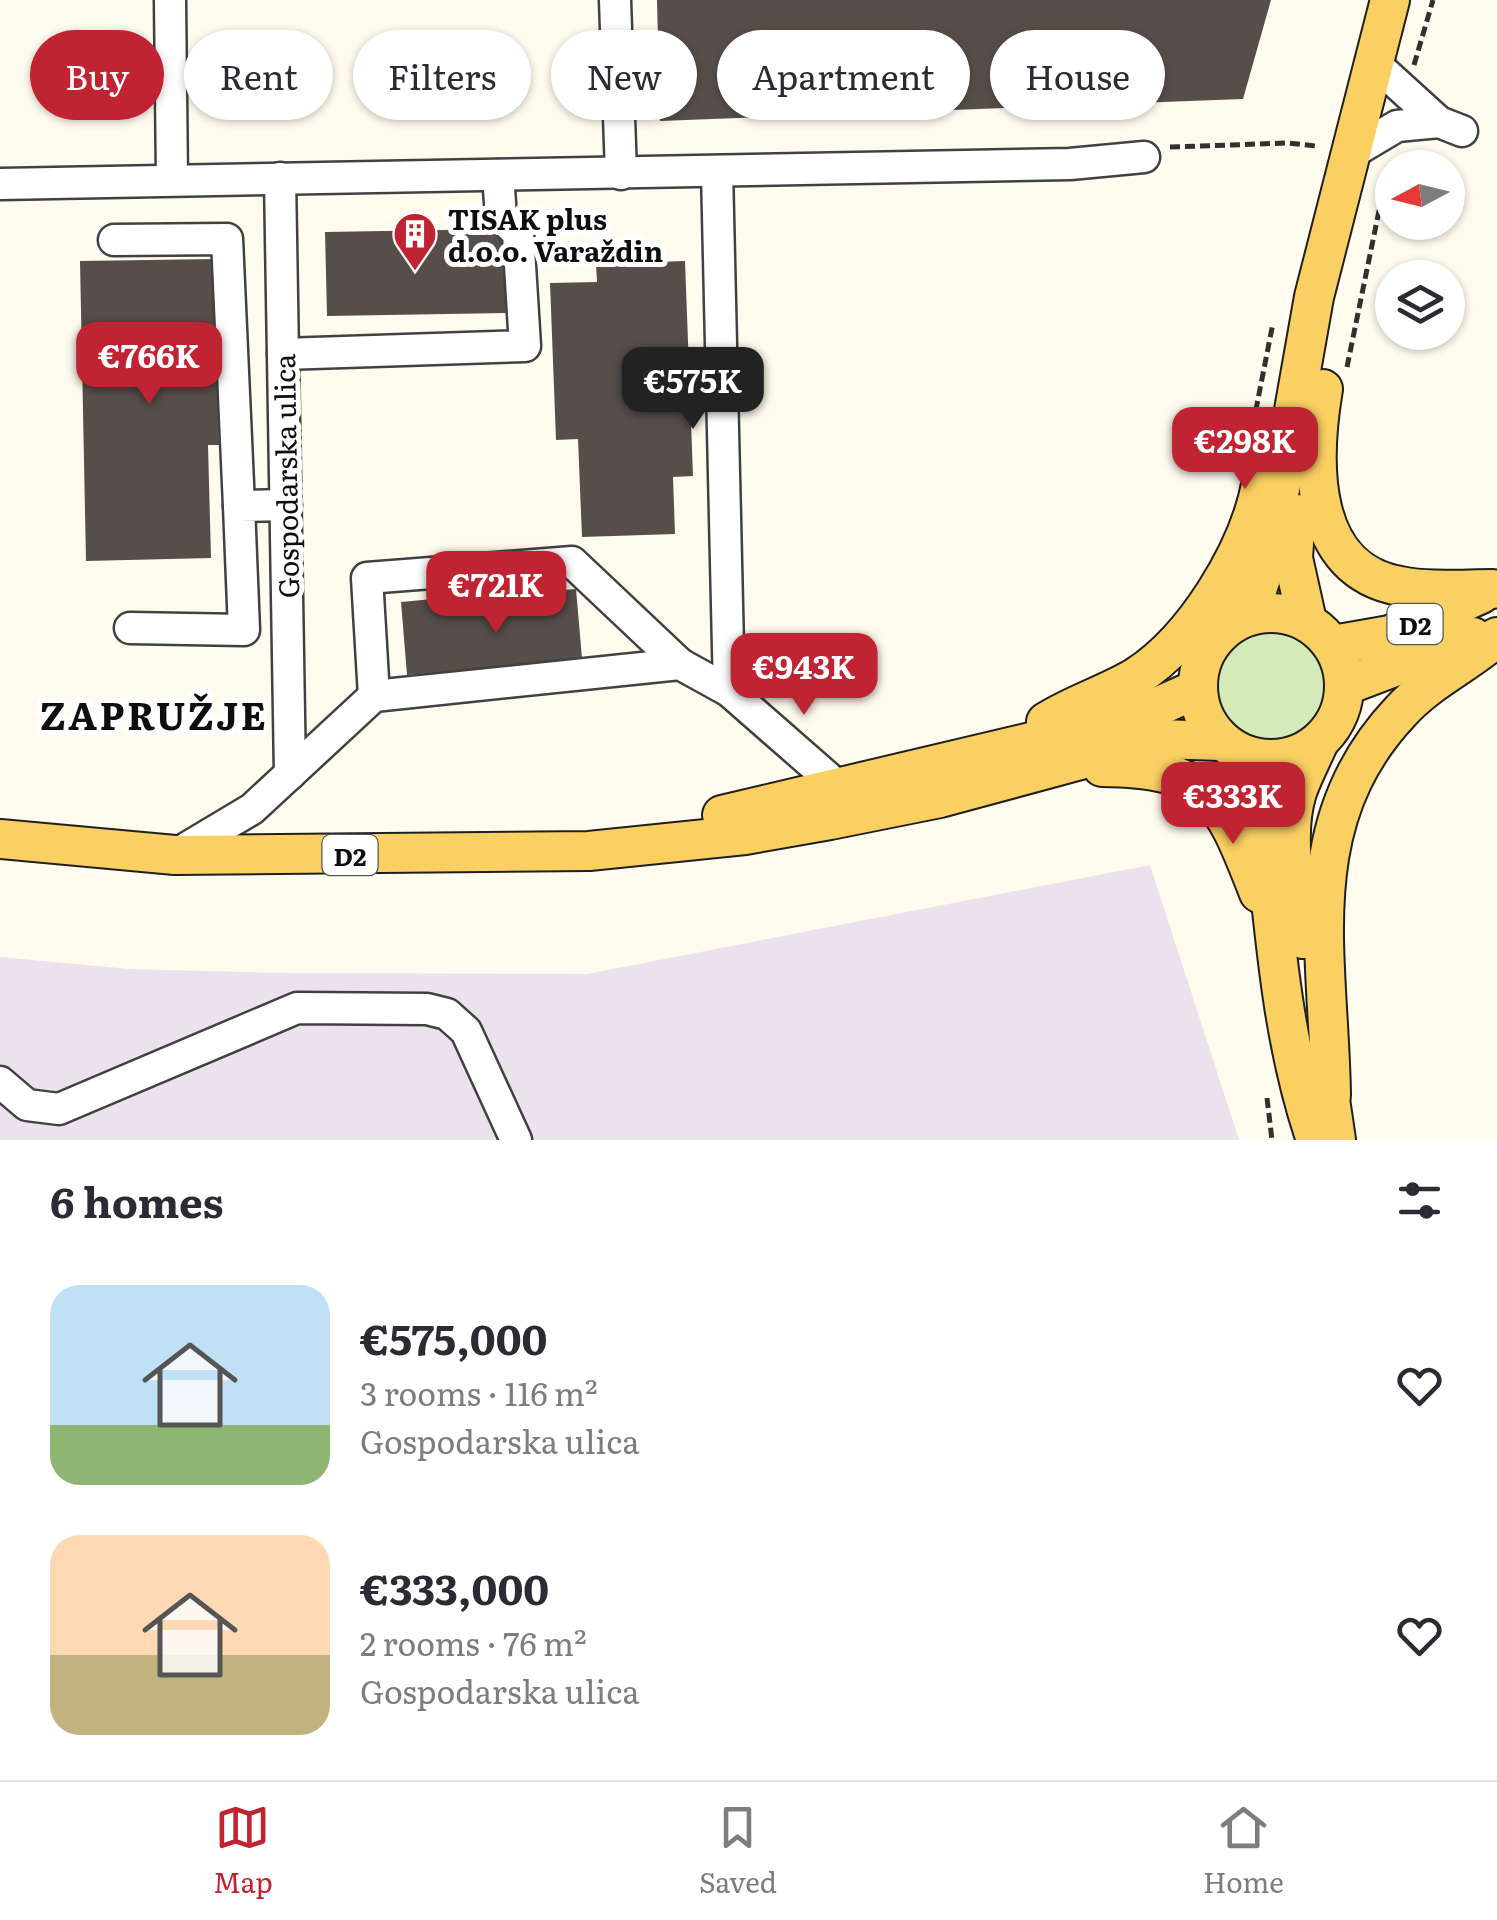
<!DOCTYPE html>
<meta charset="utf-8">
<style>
:root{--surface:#fff;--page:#f2f2f3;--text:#2b2b33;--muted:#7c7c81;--line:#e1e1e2;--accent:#c02331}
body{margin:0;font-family:Literata,serif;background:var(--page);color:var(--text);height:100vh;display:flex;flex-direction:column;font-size:38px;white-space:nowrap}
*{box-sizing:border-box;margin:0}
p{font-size:32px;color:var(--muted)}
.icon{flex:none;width:55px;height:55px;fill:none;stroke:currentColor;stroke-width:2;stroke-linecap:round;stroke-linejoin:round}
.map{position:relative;height:1140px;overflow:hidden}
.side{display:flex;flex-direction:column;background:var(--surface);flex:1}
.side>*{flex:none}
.hud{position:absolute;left:30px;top:30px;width:1438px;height:90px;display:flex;gap:20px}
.needle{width:65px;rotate:263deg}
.fabs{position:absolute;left:1375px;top:150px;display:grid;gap:20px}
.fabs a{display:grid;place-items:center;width:90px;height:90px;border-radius:50%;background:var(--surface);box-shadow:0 2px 8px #0004;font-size:50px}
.price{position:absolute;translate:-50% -85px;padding:0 22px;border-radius:20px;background:var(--accent);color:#fff;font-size:32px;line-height:65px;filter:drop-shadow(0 2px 5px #0008)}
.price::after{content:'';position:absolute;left:50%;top:60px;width:30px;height:22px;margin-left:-15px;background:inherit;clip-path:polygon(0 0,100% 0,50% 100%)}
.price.current{background:#222;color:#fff}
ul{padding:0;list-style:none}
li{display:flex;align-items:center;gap:30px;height:250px;padding:0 50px}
li span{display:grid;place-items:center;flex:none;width:280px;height:200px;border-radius:30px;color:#555}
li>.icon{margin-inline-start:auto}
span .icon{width:120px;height:120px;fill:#fffc;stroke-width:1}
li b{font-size:42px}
h2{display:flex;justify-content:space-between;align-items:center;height:120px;padding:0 50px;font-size:42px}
.tag{padding:0 35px;border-radius:45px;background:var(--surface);box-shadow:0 2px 8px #0004;font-size:35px;line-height:90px}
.tag.current{background:var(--accent);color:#fff}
.dock{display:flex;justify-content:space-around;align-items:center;height:140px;border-top:2px solid var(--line);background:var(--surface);font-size:28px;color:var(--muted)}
.dock a{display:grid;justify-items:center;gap:5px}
.dock .current{color:var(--accent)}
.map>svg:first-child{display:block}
.industrial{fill:#ebe2ed}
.green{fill:#d4eab8}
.building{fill:#574e4a}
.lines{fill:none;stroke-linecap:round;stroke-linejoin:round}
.minor-casing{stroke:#414141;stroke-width:35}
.major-casing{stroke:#1f1f1f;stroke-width:42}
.path{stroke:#303030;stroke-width:5;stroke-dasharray:10 5;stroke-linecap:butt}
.minor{stroke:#fff;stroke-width:30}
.major{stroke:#fad063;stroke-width:38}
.labels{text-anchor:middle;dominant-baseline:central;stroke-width:10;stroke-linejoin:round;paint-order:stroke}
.shield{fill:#fff;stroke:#565656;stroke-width:2.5}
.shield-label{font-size:25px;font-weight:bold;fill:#0e0e0e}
.poi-label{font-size:28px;font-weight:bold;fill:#0e0e0e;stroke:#fff;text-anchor:start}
.street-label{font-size:28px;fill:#0e0e0e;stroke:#fff}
.district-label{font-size:38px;font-weight:bold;letter-spacing:2.5px;fill:#0e0e0e;stroke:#fff}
</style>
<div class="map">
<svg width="1497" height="1140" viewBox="0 0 1497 1140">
<rect width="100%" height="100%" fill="#fffbef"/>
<path class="industrial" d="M1150,865l89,275h-1239v-183l129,12 152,4 306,1z"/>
<circle class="green" cx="1272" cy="689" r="57"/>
<g class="building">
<path d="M657,0h614l-28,99 -583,22z"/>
<path d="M501,229l5,84 -179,3 -2,-84z"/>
<path d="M215,259l4,186h-11l3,113 -125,3 -6,-300z"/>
<path d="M685,261l8,215 -20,1 2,57 -93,3 -4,-98 -22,1 -6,-157 47,-1 -1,-18z"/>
<path d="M576,589l8,92 -49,4 -2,-21 -126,11 -6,-73 74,-7 2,18 50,-5 -1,-15z"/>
</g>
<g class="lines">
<defs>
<g id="minor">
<path d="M170,0l2,180"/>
<path d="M615,0l6,174"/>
<path d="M1373,62l66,60 23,9"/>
<path d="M1350,154l47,-28 42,-4"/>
<path d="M717,171l12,520"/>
<path d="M280,178l10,596"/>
<path d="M0,184l1070,-20 74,-7"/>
<path d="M114,240l113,-1 12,267"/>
<path d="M283,354l242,-8 -7,-113 -17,-16 -3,-42"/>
<path d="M130,628l114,2 -5,-124 47,-1"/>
<path d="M374,696l-7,-118 205,-16 108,102"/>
<path d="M175,855l77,-46 122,-113 306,-32 49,27 112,98"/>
<path d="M0,1082l27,23 32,4 238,-101 130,1 20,5 19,17 50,109"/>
</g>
<g id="major">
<path d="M1323,389c-12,71 -16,181 77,197 30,6 62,3 93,3"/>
<path d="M1296,514l-3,44 14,63"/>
<circle cx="1271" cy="686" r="73"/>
<path d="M1239,619l18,-29 11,-33 46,-260 76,-297"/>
<path d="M1333,645l57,-10 91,-41"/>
<path d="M1344,686l129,-49"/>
<path d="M1046,722c28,-18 62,-28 90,-45 58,-37 112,-125 125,-192"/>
<path d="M1255,758c18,127 19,260 61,382"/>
<path d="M1102,767c109,1 120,32 157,126"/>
<path d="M722,815l326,-77 102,-28 47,-21"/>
<path d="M0,839l175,16 414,-4 156,-16 85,-15 110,-22 218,-59 63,2"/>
<path d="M1303,939c-7,-46 -20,-102 -6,-147 6,-17 15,-34 22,-50"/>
<path d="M1326,1072l10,68"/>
<path d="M1331,1095c-2,-140 -37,-271 70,-384 28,-31 66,-47 96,-74"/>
</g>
</defs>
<use href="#minor" class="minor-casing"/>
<use href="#major" class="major-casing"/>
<g class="path">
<path d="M1414,65l19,-65"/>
<path d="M1170,147l118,-4 28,3"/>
<path d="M1347,367l42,-205"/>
<path d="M1247,455l26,-132"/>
<path d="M1267,1098l5,42"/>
</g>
<use href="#minor" class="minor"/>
<use href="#major" class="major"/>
</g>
<defs>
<symbol id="building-pin" viewBox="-11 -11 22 30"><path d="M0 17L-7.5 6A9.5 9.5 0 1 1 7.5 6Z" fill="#c02331" stroke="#fff"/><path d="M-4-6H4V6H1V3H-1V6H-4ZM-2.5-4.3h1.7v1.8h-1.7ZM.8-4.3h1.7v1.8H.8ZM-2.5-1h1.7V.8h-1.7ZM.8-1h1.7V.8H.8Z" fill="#fff"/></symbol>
</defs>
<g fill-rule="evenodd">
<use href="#building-pin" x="390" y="209" width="50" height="68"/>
</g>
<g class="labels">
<g class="shield">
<rect x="1387.5" y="604" width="55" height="40" rx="8"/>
<rect x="322.5" y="835" width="55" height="40" rx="8"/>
</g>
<g class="shield-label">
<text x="1415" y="624">D2</text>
<text x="350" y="855">D2</text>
</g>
<g class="poi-label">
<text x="448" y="218">TISAK plus<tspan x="448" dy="32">d.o.o. Varaždin</tspan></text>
</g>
<g class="street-label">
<text transform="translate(285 476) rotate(-91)">Gospodarska ulica</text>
</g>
<g class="district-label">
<text x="154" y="713">ZAPRUŽJE</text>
</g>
</g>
</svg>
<div class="fabs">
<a><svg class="needle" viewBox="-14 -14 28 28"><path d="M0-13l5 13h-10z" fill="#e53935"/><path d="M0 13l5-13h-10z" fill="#7c7c81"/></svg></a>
<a><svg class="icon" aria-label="layers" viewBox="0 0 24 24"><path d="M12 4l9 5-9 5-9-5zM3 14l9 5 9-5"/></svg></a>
</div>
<b class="price" style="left:149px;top:407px">€766K</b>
<b class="price current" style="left:693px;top:432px">€575K</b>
<b class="price" style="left:1245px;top:492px">€298K</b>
<b class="price" style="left:496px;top:636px">€721K</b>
<b class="price" style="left:804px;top:718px">€943K</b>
<b class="price" style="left:1233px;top:847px">€333K</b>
<div class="hud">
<a class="tag current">Buy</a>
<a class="tag">Rent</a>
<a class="tag">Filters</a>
<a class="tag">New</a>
<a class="tag">Apartment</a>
<a class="tag">House</a>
</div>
</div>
<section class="side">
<h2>6 homes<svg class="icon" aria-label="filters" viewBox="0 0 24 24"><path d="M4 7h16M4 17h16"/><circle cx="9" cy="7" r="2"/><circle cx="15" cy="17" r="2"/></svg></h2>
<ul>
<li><span style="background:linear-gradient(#bfe0f5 70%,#8fb573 0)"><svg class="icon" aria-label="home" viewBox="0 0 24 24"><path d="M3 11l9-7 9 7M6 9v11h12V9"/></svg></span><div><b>€575,000</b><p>3 rooms · 116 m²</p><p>Gospodarska ulica</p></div><svg class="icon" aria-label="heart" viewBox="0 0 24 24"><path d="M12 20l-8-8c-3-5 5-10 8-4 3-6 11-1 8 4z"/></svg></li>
<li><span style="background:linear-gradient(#ffd9b3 60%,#c2b280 0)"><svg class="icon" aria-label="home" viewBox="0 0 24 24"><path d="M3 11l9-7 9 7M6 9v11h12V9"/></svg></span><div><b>€333,000</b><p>2 rooms · 76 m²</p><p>Gospodarska ulica</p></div><svg class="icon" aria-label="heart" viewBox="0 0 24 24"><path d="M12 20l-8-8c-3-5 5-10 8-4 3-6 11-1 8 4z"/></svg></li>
</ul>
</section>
<nav class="dock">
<a class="current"><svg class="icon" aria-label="map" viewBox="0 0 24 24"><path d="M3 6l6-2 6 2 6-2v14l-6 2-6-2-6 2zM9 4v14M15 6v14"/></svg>Map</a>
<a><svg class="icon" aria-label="saved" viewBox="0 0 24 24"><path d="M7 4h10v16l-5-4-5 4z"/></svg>Saved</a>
<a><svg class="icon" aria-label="home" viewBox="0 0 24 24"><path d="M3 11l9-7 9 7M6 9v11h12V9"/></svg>Home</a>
</nav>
